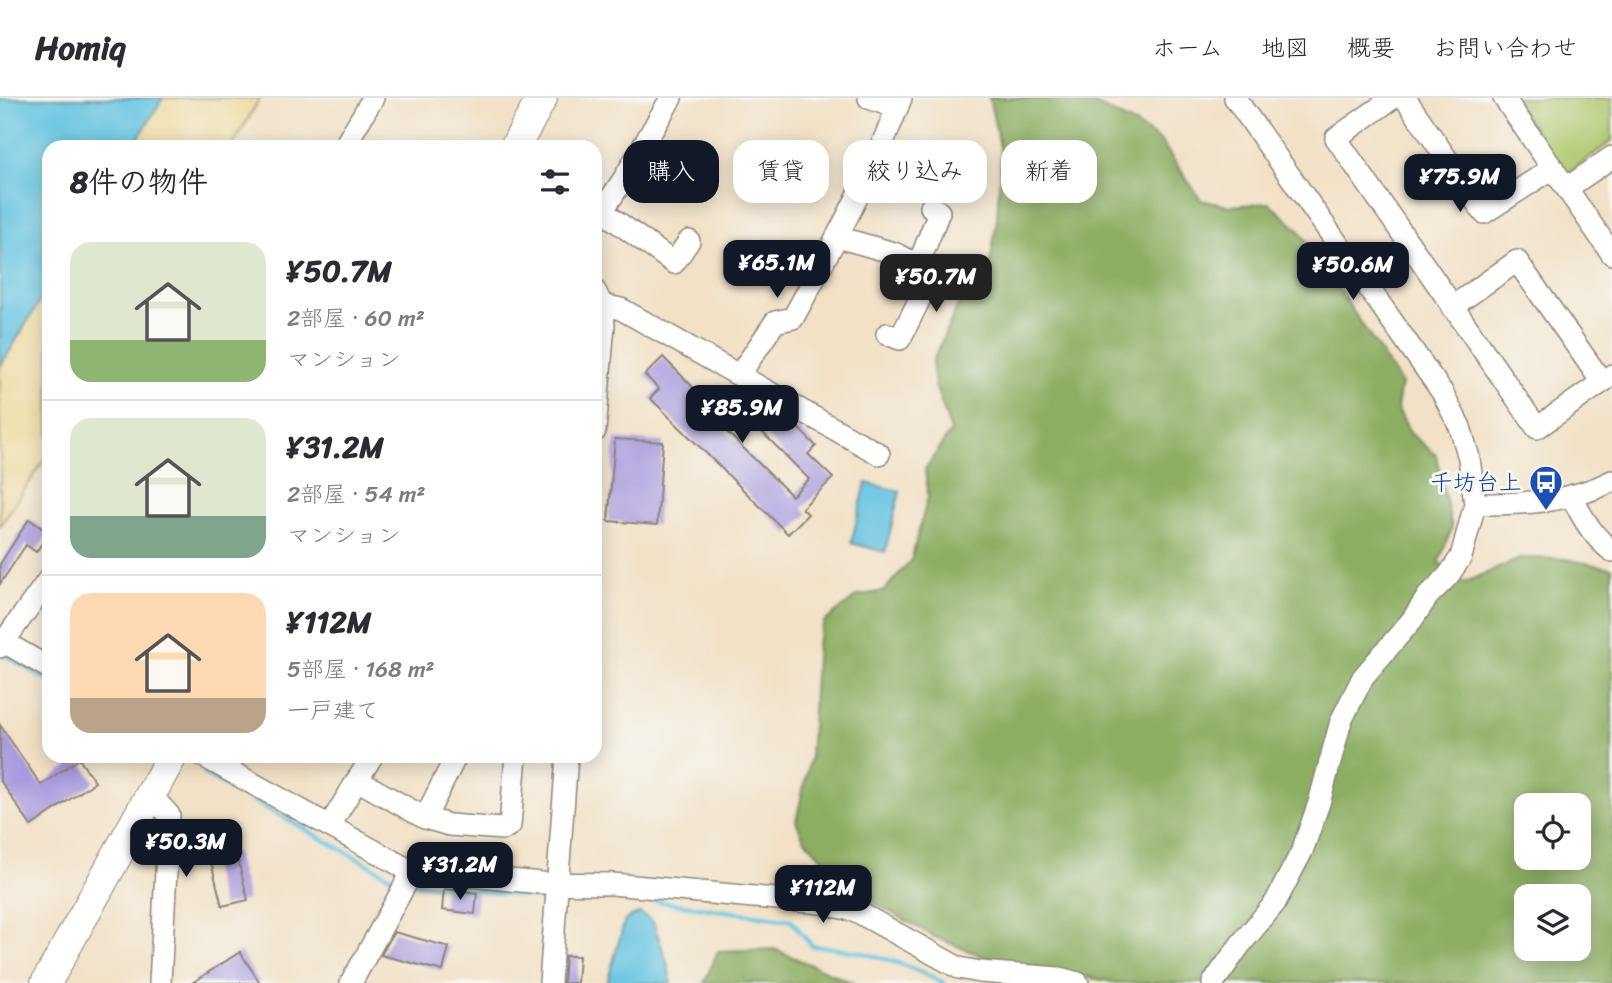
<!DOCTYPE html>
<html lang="ja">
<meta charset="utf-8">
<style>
:root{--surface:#fff;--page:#f2f2f3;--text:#2b2b33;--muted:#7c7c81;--line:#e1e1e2;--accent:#111827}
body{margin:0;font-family:Sriracha,"Klee One",sans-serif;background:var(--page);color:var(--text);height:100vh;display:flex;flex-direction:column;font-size:26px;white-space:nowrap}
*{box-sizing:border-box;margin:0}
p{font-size:23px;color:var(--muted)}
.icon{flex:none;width:38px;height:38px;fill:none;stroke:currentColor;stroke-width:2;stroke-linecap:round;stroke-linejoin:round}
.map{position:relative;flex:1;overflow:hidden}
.drawer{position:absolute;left:42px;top:42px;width:560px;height:623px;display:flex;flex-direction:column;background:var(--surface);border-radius:21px;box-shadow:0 4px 18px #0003}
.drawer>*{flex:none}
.hud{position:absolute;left:623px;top:42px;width:665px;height:63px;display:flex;gap:14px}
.buttons{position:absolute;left:1514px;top:695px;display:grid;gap:14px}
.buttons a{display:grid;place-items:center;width:77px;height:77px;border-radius:14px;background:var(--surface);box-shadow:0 4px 18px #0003;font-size:35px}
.price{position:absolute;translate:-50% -60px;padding:0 16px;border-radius:14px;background:var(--accent);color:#fff;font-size:23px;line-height:46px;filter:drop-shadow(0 2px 4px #0008)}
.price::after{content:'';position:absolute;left:50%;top:42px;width:21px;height:16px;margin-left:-10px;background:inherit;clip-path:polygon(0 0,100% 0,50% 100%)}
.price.selected{background:#222;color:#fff}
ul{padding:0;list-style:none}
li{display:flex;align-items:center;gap:21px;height:175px;padding:0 28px}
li+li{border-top:2px solid var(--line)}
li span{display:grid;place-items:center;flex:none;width:196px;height:140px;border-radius:21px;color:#555}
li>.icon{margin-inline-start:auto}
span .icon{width:84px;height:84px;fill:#fffc;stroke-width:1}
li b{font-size:30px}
h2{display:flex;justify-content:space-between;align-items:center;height:84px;padding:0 28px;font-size:30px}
.tag{padding:0 24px;border-radius:21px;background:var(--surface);box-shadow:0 4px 18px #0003;font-size:24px;line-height:63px}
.tag.selected{background:var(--accent);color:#fff}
header{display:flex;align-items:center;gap:42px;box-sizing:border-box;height:98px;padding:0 35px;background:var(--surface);border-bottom:2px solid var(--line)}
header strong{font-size:33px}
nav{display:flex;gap:38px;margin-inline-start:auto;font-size:24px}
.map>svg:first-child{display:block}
.green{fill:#b0c96f;stroke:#6e7a4d;stroke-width:2}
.forest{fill:#8cad62;stroke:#5c6c46;stroke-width:2;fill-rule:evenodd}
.sand{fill:#eeda9e;stroke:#8c8264;stroke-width:2}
.water{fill:#62c2e0;stroke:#467686;stroke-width:2}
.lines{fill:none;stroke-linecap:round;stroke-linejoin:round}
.stream{stroke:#62c2e0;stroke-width:4.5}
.building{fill:#a99ade}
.minor-casing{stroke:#8e8678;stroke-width:24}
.highway-casing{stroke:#8e8678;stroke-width:32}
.minor{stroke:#fff;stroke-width:21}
.highway{stroke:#fff;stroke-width:30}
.labels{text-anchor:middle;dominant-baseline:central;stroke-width:6;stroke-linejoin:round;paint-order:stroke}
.transit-label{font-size:23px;fill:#164399;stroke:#f6f6f2;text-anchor:end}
</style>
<header>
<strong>Homiq</strong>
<nav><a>ホーム</a><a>地図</a><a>概要</a><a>お問い合わせ</a></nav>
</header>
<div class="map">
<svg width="1612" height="885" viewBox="0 0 1612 885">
<rect width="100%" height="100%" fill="#f6f6f2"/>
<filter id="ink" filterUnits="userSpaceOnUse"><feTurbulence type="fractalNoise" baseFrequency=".0143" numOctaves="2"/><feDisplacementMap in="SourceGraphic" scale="14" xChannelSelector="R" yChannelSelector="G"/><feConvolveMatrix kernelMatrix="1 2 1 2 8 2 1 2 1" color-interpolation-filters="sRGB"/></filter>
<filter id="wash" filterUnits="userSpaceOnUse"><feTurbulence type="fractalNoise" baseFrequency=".00686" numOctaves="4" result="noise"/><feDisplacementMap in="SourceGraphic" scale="28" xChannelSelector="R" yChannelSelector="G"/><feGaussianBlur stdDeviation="1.57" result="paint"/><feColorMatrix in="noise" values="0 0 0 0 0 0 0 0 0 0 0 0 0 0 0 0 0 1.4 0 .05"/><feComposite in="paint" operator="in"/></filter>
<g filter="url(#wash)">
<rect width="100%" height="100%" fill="#f2e1c6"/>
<path class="green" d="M1513,0h99v43l-47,34z"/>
<g class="forest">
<path d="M989,0h100l2,4 44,22 25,16 41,60 27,6 41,-3 30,27 102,153 -4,25 14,26 25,21 16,73 -13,34 24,21 59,-25 44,1 46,9v415h-495l-133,-26 -49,-20 -82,-46 -49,-52 -8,-18 14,-62 7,-116 7,-21 33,-26 27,-5 27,-31 17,-63 -3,-28 26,-38 -16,-46 -3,-22 31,-69 25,-17 9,-58 4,-67zM1526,707h52v53h-52zM1526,798h52v52h-52z"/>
<path d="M774,851l79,34h-149l14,-32z"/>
</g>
<g class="sand">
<path d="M163,0h97l-28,49h-99z"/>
<path d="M49,188v167l-49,73v-159z"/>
</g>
<g class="water">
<path d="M0,0h163l-30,49h-84v139l-49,81z"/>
<path d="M866,385l34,8 -15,61 -34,-9z"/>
<path d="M640,815l13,9 15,43 3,18h-64l18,-63z"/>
</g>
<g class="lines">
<g class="stream">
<path d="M1,555l48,28"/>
<path d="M205,676l195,108"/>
<path d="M412,785l138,16"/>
<path d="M562,802l39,-4 24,1 166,23 21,26c45,3 91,15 131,37"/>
</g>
</g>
<g id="blocks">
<g class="building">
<path d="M663,259l58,58 14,-14 10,10 -19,20 66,65 17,-17 -59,-59 15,-15 22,12 29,29 -8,8 25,24 -31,30 6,6 -20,20 -138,-136 9,-9 -14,-14z"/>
<path d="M615,341l48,3 -6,83 -49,-4z"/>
<path d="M29,421l20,14 -13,19 -10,-7 -26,39v-20z"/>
<path d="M0,627l41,60 38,-26 16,23 -64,44 -31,-46z"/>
<path d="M236,754l12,48 -26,6 -12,-48z"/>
<path d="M444,791l33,4 -2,21 -33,-4z"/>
<path d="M394,834l55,15 -6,24 -62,-16z"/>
<path d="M240,854l20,31h-68z"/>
<path d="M565,858h14l-2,27h-14z"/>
</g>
</g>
</g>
<g filter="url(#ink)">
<use href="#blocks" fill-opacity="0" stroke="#8e8678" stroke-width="2"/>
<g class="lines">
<defs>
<g id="minor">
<path d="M869,0l28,10"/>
<path d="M1393,0l-57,40 201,290 75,-53"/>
<path d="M1405,0l79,115 69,-45"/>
<path d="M1504,0l108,156"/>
<path d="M344,49l29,-49"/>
<path d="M1567,90l45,-31"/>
<path d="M602,113l72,52 15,-22"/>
<path d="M595,124l30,-45 46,-79"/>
<path d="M837,139l57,16 39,19 -33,67 -13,-5"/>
<path d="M919,165l20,-51 -8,-5"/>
<path d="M595,193l7,14 2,19 -9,107"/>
<path d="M602,207l19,4 258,145"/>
<path d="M1452,209l65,-46 85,121"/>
<path d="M740,276l35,-52 18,-4c39,-72 79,-143 108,-220"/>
<path d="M1572,398c9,20 22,42 40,55"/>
<path d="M1475,406c47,0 94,-1 137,-23"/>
<path d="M4,544l45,26"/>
<path d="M0,549l49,-68"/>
<path d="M203,658l206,114 132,13 71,1 208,19 36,8 103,57 21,4 79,6 19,5"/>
<path d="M357,682l68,38 24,7 54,4 7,-4 6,-69"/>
<path d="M151,697l18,20 -9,168"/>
<path d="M425,720l31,-62"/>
<path d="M330,727l42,-69"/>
<path d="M351,885l54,-98 4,-15"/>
<path d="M550,885l17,-227"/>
<path d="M1213,885l27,-38 35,-42 27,-52 17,-48 22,-82 22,-44 49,-57 16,-24 20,-20 13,-19 14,-53 -6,-46 -9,-31 -18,-35 -207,-294"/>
</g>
<g id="highway">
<path d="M515,49l27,-49"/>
<path d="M46,885l126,-227"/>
</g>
</defs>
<use href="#minor" class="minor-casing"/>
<use href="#highway" class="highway-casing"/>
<use href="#minor" class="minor"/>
<use href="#highway" class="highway"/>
</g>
</g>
<defs>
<symbol id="bus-pin" viewBox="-11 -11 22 30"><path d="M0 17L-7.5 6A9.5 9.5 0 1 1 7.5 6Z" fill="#1a4fb4" stroke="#f6f6f2"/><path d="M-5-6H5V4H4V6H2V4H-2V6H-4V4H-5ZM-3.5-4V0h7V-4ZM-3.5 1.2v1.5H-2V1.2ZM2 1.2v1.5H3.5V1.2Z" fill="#fff"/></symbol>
</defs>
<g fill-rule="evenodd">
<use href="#bus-pin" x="1527" y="365" width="38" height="52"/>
</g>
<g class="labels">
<g class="transit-label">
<text x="1522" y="384">千坊台上</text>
</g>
</g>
</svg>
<div class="buttons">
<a><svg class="icon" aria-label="locate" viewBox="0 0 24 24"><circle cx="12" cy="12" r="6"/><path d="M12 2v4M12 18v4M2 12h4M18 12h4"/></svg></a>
<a><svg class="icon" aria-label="layers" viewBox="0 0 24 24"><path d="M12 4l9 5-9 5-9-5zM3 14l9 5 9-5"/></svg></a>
</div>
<b class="price" style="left:1460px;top:116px">¥75.9M</b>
<b class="price" style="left:777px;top:202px">¥65.1M</b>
<b class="price" style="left:1353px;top:204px">¥50.6M</b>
<b class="price selected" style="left:936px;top:216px">¥50.7M</b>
<b class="price" style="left:742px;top:347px">¥85.9M</b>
<b class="price" style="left:186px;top:781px">¥50.3M</b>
<b class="price" style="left:460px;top:804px">¥31.2M</b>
<b class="price" style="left:823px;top:827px">¥112M</b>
<div class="hud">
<a class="tag selected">購入</a>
<a class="tag">賃貸</a>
<a class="tag">絞り込み</a>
<a class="tag">新着</a>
</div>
<section class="drawer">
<h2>8件の物件<svg class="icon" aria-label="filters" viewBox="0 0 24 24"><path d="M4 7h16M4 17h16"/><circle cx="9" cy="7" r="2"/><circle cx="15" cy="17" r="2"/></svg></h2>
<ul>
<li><span style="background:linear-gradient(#dfe7d0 70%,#8fb573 0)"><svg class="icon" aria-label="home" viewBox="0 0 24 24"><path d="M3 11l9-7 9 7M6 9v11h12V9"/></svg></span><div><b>¥50.7M</b><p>2部屋 · 60 m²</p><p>マンション</p></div></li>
<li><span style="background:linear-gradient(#dfe7d0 70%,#7fa58c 0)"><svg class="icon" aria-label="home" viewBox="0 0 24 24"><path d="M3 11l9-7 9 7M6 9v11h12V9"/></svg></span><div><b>¥31.2M</b><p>2部屋 · 54 m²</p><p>マンション</p></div></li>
<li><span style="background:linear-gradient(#ffd9b3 75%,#b9a48a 0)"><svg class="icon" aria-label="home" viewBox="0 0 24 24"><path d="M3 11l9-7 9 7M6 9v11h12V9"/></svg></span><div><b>¥112M</b><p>5部屋 · 168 m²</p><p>一戸建て</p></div></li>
</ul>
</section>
</div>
